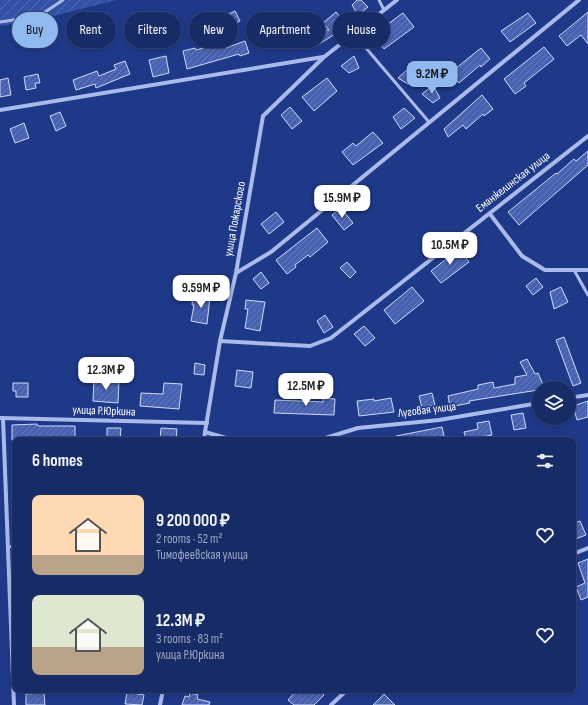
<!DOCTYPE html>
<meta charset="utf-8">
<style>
:root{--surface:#172b67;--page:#243770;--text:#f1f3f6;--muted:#9ea7c0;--line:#36477b;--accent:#90b9f0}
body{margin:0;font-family:"Sofia Sans Condensed",sans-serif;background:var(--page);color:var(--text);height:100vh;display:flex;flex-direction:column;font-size:15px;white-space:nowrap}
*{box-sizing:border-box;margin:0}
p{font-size:13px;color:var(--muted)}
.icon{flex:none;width:22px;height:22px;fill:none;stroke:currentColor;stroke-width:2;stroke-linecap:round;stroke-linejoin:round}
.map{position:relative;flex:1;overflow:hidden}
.drawer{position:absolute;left:12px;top:437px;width:564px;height:256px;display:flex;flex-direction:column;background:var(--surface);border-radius:8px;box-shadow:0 2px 6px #0003,0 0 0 1px var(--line)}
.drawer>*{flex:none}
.banner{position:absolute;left:12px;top:12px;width:564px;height:36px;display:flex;gap:8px}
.tools{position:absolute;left:532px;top:381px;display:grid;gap:8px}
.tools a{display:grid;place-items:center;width:44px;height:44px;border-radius:50%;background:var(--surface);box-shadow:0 2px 6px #0003,0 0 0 1px var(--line);font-size:20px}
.price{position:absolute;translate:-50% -34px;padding:0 9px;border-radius:8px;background:#fff;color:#222;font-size:13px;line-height:26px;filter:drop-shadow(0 1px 2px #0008)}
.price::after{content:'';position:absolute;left:50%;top:24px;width:12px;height:9px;margin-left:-6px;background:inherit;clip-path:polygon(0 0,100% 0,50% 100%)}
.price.current{background:var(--accent);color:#111}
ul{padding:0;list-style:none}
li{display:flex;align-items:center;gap:12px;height:100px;padding:0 20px}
li span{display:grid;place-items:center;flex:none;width:112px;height:80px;border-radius:8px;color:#555}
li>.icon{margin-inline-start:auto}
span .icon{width:48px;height:48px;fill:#fffc;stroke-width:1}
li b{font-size:17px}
h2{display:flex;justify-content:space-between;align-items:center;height:48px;padding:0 20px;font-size:17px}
.chip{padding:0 14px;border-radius:18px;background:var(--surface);box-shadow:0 2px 6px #0003,0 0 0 1px var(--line);font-size:14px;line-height:36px}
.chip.current{background:var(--accent);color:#111}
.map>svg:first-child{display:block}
.garden{fill:url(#garden-furrows)}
.building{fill:url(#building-hatch);stroke:#cfdaf8}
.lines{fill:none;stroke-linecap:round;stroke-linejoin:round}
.lane{stroke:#aabbeb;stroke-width:3}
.street{stroke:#aabbeb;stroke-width:4}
.labels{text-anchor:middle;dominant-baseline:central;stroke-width:3.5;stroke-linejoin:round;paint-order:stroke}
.street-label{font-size:12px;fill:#fff;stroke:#1f3989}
</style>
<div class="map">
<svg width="588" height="705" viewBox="0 0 588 705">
<defs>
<pattern id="garden-furrows" width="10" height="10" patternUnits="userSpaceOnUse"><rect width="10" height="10" fill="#3351a6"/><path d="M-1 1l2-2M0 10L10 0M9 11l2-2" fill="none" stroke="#526bb3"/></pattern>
<pattern id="building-hatch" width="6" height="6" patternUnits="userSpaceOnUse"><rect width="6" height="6" fill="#4862b1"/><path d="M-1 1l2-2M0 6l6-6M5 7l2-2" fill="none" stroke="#637abd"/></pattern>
</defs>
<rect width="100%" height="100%" fill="#1f3989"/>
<path class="garden" d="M0,0h117l-83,21 -34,5z"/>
<g class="building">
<path d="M357,0h4l7,7 -10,8 -6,-10z"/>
<path d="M235,11l5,10 -12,6 -5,-10z"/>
<path d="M336,12l10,12 -14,12 -16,10 -8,-4 -1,6 -16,-3 1,-13 37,-2 -6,-7z"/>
<path d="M588,12v32l-7,-9 -14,11 -8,-10z"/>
<path d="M403,13l11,14 -30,22 -11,-14z"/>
<path d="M528,13l8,10 -26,19 -9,-11z"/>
<path d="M245,41l4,12 -9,3 -1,-2 -52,15 -4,-18 12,-3 1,2 28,-8 2,6z"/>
<path d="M544,47l10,12 -30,24 2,3 -11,8 -11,-15z"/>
<path d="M481,48l9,11 -9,8 -1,-2 -21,18 -9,-10z"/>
<path d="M166,56l3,17 -16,4 -4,-17z"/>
<path d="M354,56l5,12 -10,5 -8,-7z"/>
<path d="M125,61l5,13 -34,14 -1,-4 -19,6 -3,-10 24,-9 2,5 17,-7 -2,-4z"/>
<path d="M408,69l8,7 -8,8 -10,-6z"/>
<path d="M38,74l2,9h-5l1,5 -10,2 -2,-13z"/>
<path d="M8,78l3,17 -11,2v-17z"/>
<path d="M327,78l10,13 -23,20 -12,-14z"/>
<path d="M433,85l7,13 -7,5 -11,-9z"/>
<path d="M482,95l11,14 -9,7 -1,-2 -17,15 -3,-4 -15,12 -4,-8z"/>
<path d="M290,107l12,14 -10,8 -11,-14z"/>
<path d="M404,108l11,10 -14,11 -8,-12z"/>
<path d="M60,112l6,14 -10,5 -6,-15z"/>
<path d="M24,123l5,15 -14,5 -5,-14z"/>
<path d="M373,132l10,11 -30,22 -11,-13 11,-9 3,3z"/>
<path d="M588,151v14l-69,60 -11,-13 48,-39 1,1 17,-15 2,2z"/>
<path d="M341,208l12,15 -9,7 -12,-15z"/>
<path d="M276,212l8,10 -15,12 -8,-10z"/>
<path d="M317,228l11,14 -18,15 -2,-2 -13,10 1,2 -9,7 -11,-14z"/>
<path d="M459,249l10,13 -28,21 -10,-12z"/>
<path d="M347,262l9,10 -6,6 -10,-10z"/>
<path d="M261,272l8,11 -8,6 -8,-10z"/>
<path d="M536,278l7,9 -10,8 -7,-9z"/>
<path d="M412,287l12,14 -29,23 -11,-14z"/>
<path d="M561,287l7,15 -14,7 -4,-17z"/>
<path d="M193,295l17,2 -3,27 -16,-3 3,-16h-2z"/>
<path d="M246,300l19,2 -5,29 -15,-3 3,-19h-3z"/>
<path d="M325,315l8,12 -9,6 -7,-12z"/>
<path d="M364,326l11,12 -10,8 -11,-12z"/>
<path d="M564,337l17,46 -8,3 -17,-46z"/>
<path d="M527,359l8,15 3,-1 6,14 -5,1 -1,2 -69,11 1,2 -20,4 -2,-11 30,-7v-4l15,-3 1,6 21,-4v-7l12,-2 -7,-13z"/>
<path d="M195,363l10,2 -1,10 -10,-1z"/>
<path d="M237,370l16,2 -2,16 -16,-2z"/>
<path d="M94,379l25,2 -1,22 -25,-2z"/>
<path d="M13,383h15v14h-12v-6h-3z"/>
<path d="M164,383l18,1 -3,25 -39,-3 1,-13 22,1z"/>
<path d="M432,393l3,12 -13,3 -3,-12z"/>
<path d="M323,398l12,1 -1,16 -60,-2 1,-13 48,2z"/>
<path d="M391,398l3,14 -35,4 -2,-15 17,-2v2z"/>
<path d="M588,401v16l-11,3 -4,-14z"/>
<path d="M523,413l3,15 -12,2 -3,-15z"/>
<path d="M489,421l3,14 -26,5 -2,-8 14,-3 -1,-6z"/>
<path d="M37,424l1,2h37v14h-63v-15z"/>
<path d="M442,427l2,9 -26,4h-22v-4z"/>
<path d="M107,428h14l-1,12h-13z"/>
<path d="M161,428l16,1 -1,11h-16z"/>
<path d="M580,521l6,14 -13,5v-16z"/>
<path d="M588,559v38l-7,3 -5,-13 9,-4 -7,-20z"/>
<path d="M297,690h22l5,5 -10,10h-20l-6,-5z"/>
<path d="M127,692l17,3 -2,10 -17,-1z"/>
<path d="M44,693l1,12h-19v-11z"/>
<path d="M190,693l8,2 -1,4 13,3 -1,3h-27l3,-9 4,1z"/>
<path d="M384,694l11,11h-22z"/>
</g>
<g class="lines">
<g class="lane">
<path d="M379,0l5,10"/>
<path d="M0,22l39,-6 24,-16"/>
<path d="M354,34l75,88"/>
<path d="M574,270l14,25"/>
<path d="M8,547l7,-1"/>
</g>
<g class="street">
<path d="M0,110l323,-53"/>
<path d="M490,214l32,42 23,14h42"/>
<path d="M236,273l35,-21 308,-252"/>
<path d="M220,341l90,5 21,-8 257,-202"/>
<path d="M569,398l19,-3"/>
<path d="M0,418l207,5"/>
<path d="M3,418l11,287"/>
<path d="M205,432l15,-91 16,-68 27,-157 61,-59 73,-57"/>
<path d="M204,440l1,-8 28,8"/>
<path d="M319,440l39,-12 81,-8 100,-17"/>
<path d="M573,554l15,-6"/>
<path d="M160,705l3,-15"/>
<path d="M331,705l16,-15"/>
</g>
</g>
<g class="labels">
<g class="street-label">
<text transform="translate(513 182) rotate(-38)">Еманжелинская улица</text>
<text transform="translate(235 219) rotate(-80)">улица Пожарского</text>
<text transform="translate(427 410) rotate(-7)">Луговая улица</text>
<text transform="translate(104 411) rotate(2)">улица Р.Юркина</text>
</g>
</g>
</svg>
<div class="tools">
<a><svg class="icon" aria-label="layers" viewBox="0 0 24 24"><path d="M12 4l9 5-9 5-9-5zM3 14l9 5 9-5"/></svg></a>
</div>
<b class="price current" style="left:432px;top:95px">9.2M ₽</b>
<b class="price" style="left:342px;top:219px">15.9M ₽</b>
<b class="price" style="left:450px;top:266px">10.5M ₽</b>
<b class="price" style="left:201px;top:309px">9.59M ₽</b>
<b class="price" style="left:106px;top:391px">12.3M ₽</b>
<b class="price" style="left:306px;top:407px">12.5M ₽</b>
<div class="banner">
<a class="chip current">Buy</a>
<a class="chip">Rent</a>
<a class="chip">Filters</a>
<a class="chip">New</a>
<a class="chip">Apartment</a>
<a class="chip">House</a>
</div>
<section class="drawer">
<h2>6 homes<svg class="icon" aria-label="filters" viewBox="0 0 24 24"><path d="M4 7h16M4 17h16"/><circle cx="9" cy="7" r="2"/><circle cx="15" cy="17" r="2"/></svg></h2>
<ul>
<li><span style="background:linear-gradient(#ffd9b3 75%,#b9a48a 0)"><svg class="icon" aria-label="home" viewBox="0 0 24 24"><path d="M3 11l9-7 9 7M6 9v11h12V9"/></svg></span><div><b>9 200 000 ₽</b><p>2 rooms · 52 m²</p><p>Тимофеевская улица</p></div><svg class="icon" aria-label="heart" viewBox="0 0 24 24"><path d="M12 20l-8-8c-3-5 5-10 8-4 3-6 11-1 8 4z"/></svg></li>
<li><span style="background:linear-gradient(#dfe7d0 65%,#b9a48a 0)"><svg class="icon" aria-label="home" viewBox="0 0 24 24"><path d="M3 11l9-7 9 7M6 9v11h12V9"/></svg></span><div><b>12.3M ₽</b><p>3 rooms · 83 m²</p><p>улица Р.Юркина</p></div><svg class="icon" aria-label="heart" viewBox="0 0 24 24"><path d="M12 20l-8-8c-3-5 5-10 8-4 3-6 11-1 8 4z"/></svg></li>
</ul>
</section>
</div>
